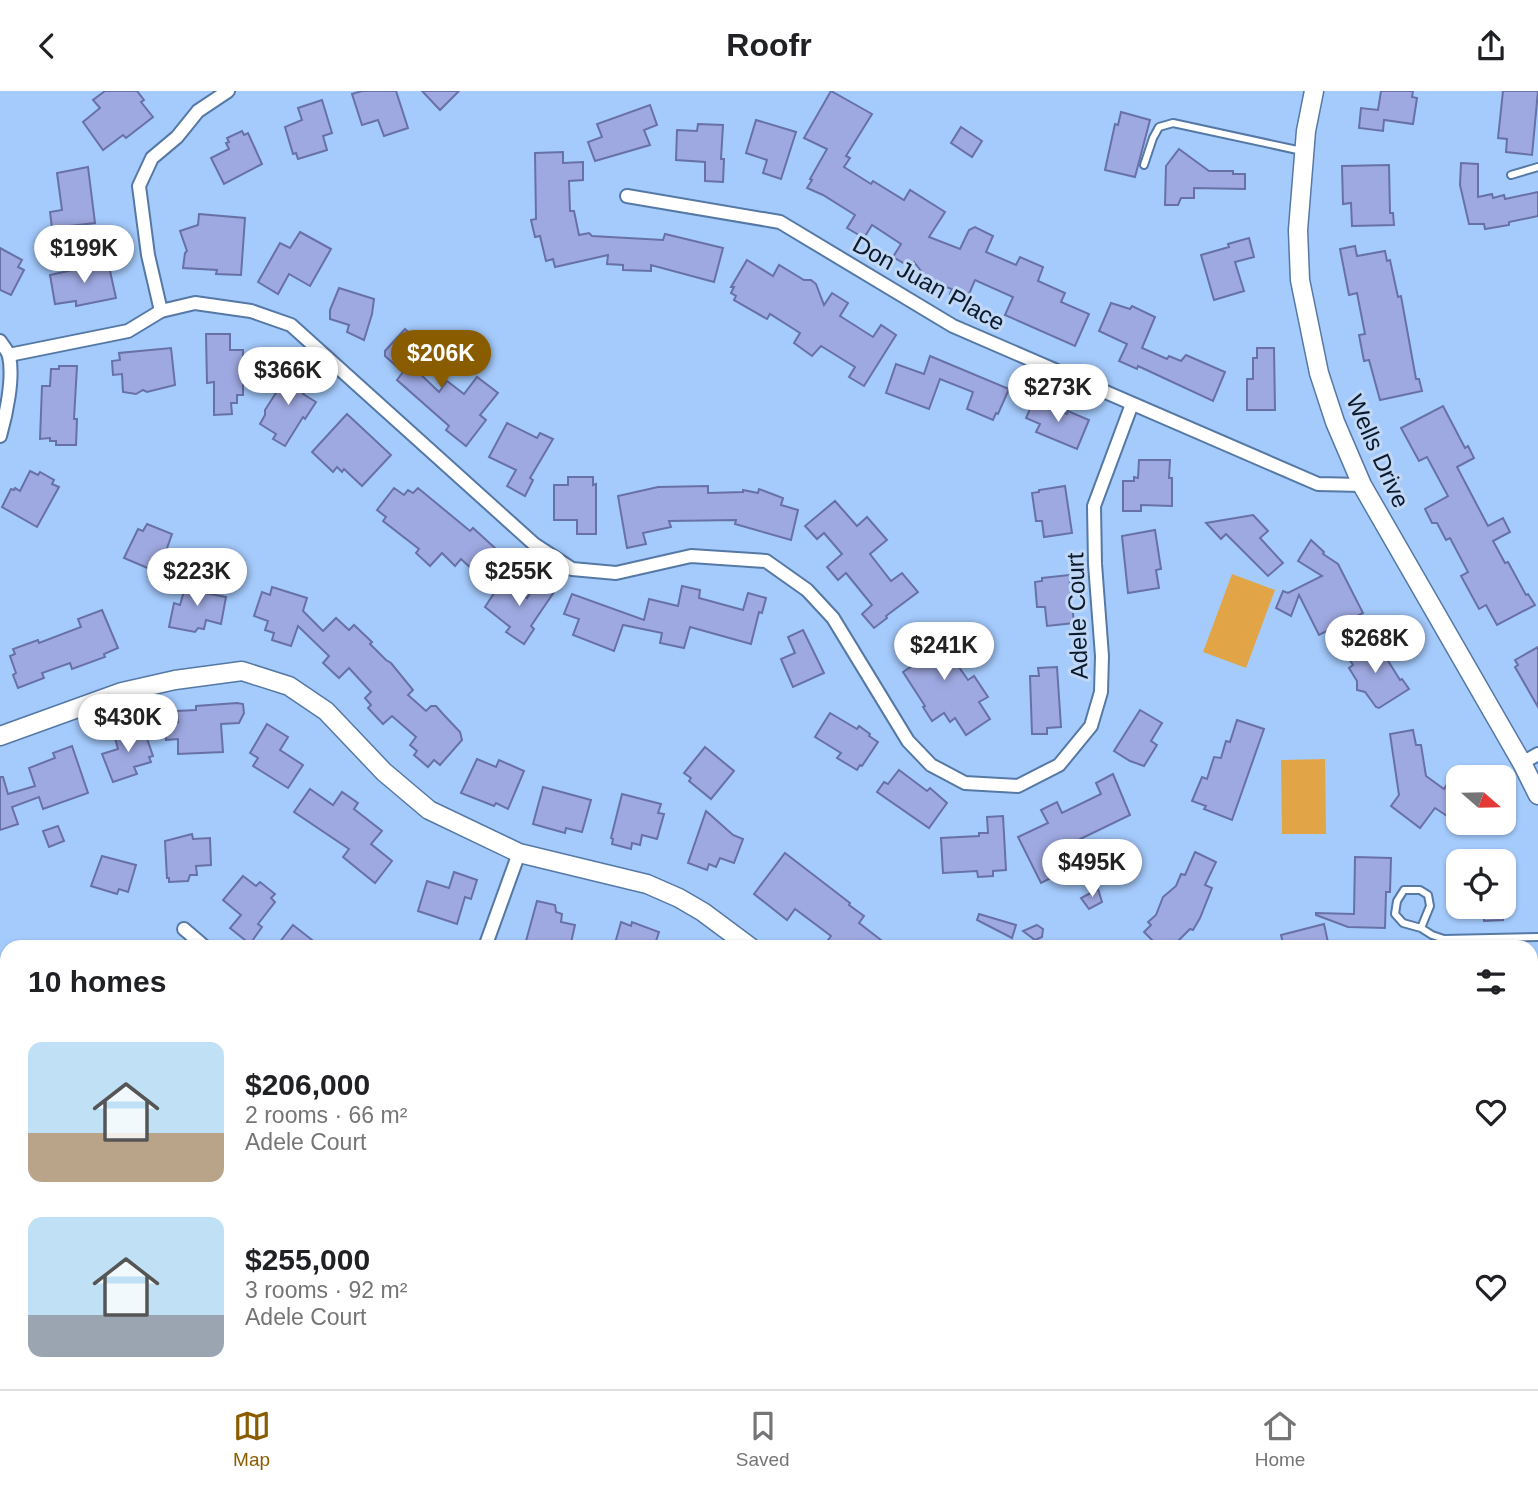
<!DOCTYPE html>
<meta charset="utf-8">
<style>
:root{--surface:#fff;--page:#f6f6f6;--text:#202124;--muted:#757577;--line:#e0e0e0;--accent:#8a5c00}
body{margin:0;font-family:Helvetica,sans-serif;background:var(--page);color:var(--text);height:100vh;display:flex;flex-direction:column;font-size:26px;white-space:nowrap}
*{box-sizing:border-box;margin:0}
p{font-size:23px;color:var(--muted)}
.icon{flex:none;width:38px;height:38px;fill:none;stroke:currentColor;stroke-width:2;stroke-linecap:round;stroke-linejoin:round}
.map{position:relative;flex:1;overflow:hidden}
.details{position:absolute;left:0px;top:849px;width:1538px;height:450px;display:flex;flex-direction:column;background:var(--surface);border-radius:21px 21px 0 0;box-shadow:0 2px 5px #0004}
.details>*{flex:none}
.needle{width:46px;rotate:110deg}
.tools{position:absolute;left:1446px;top:674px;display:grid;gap:14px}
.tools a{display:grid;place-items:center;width:70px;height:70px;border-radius:14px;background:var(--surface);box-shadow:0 2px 5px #0004;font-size:35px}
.price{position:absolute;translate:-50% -60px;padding:0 16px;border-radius:24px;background:#fff;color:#222;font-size:23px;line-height:46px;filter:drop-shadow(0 2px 4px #0008)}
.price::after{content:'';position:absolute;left:50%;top:42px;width:21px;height:16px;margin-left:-10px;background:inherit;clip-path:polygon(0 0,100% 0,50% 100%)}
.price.on{background:var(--accent);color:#fff}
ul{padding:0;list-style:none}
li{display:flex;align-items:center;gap:21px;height:175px;padding:0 28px}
li span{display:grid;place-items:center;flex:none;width:196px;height:140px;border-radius:14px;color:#555}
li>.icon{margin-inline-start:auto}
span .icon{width:84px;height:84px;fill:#fffc;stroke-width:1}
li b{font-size:30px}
h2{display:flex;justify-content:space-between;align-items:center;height:84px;padding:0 28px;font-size:30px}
header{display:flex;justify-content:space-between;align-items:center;height:91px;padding:0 28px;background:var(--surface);font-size:32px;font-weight:600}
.tab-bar{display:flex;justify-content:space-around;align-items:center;height:98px;border-top:2px solid var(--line);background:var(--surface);font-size:19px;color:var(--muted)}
.tab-bar a{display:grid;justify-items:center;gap:4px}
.tab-bar .on{color:var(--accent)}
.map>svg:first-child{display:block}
.green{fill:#e1a548}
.building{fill:#9fa9e1;stroke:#6871a6;stroke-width:2}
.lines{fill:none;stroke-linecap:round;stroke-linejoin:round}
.service-casing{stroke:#5578a5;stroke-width:10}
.minor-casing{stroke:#5578a5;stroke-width:16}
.secondary-casing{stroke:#5578a5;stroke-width:21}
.service{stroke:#fff;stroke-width:6}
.minor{stroke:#fff;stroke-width:12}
.secondary{stroke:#fff;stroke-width:18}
.labels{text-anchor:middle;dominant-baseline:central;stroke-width:6;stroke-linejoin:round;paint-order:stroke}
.street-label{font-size:24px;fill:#0b192b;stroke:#c0d7f5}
</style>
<header><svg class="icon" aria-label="back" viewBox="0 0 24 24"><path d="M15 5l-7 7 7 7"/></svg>Roofr<svg class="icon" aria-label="share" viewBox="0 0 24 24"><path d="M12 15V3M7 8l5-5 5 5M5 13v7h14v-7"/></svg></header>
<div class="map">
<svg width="1538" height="1298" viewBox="0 0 1538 1298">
<rect width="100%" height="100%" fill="#a5cbfd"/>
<g class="green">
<path d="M1232,483l43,16 -29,78 -43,-16z"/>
<path d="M1325,668l1,75h-44l-1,-74z"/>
</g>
<g class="building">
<path d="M105,0h32l7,9 -3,2 12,15 -27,21 -3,-3 -20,15 -20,-28 17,-14 -7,-8z"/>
<path d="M362,0h34l12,37 -24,8 -6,-16 -16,5 -10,-31z"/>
<path d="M422,0h37l-19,19z"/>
<path d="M831,0l41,23 -26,42 4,2 -6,9 27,17 2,-3 31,19 6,-10 35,22 -16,25 31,12 9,-19 6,-3 18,9 -7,16 30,13 4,-8 23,10 -5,14 27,12 -4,9 28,12 -14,32 -70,-31 8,-18 -38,-17 -9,21 -16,-7 2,-5 -23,-8 -15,-19 -4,5 -17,-10 8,-13 -29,-19 -8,13 -17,-10 8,-13 -32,-20 -16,-7 5,-8 -2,-1 17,-30 -23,-11z"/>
<path d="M1381,0h32l-1,6 5,1 -4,26 -29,-4 -1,11 -24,-3 2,-20 17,2z"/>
<path d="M1503,0h35l-6,64 -26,-3 1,-13 -9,-1z"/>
<path d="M322,9l10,33 -9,3 4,14 -29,9 -2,-6 -3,1 -8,-27 17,-7 -4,-12z"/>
<path d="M650,14l7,20 -13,5 6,15 -55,16 -7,-19 14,-5 -5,-13z"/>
<path d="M1121,21l29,8 -15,57 -30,-7 10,-46 3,1z"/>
<path d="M756,29l40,12 -15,47 -18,-6 4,-13 -21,-7z"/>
<path d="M698,33l25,1 -2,34h3l-1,23 -18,-1v-19l-29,-2 1,-30 20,1z"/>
<path d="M961,36l21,14 -10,16 -21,-14z"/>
<path d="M242,40l2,4 4,-2 14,31 -38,20 -13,-26 18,-9 -3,-6 3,-1 -2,-4z"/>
<path d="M1179,58l30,22h24v3h12v15l-51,-1v10h-13l-3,7h-13l1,-39z"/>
<path d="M563,61v11l20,-1v18l-14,1 1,30h4l5,24 10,-2 3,3 71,4 2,-6 58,14 -9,34 -63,-17v6l-28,-1v-5l-16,-1 1,-9 -53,12 -2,-8 -7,2 -6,-25 -5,1 -4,-17 5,-1 -1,-66z"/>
<path d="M1461,72l17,1v33l14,-3 1,4 11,-3 1,4 33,-7v24l-29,6v3l-24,4 -1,-5h-15l-9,-39z"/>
<path d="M1389,74l1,48h3l1,12 -42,1 -1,-23 -8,1 -1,-38z"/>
<path d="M88,76l7,56 -43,5 -2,-16 12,-2 -5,-37z"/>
<path d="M199,123l46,4 -4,57 -25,-1 1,-4 -34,-2 2,-15 2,-2 -7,-20 18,-6z"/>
<path d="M300,141l31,17 -21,37 -21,-12 -11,20 -20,-12 22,-39 10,5z"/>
<path d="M1249,147l5,19 -19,5 9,29 -30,9 -13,-45 28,-8 -1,-3z"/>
<path d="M1355,155l2,10 28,-5 2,10 3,-1 8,37 3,-1 15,83h3l3,12 -42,9 -11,-40 -5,1 -5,-26 6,-1 -8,-41 -8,2 -9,-46z"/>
<path d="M0,157l22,12 -4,7 6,3 -13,25 -11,-5z"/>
<path d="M747,169l26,16 6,-11 25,15h7l5,4 8,21 8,-12 16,10 -8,13 33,21 8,-12 15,10 -32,51 -15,-9 6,-10 -34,-21 -9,10 -18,-13 6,-10 -30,-19 -3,5 -33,-19 2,-4 -5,-3 3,-6h-3z"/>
<path d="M108,171l8,36 -40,8v-5l-21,3 -5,-29z"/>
<path d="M339,197l35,11 -2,15 -8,26 -17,-8 2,-7 -19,-6v-9z"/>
<path d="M1111,212l19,6 2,-3 23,11 -13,31 25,11 2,-3 12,5 5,-6 39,17 -12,29 -75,-35 -1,3 -18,-8 8,-17 -28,-13z"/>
<path d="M405,238l25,23 -15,17 24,23 8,-11 17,13 13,-17 21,16 -18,22 6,5 -20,26 -20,-16 3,-4 -52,-46 6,-8 -18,-16v-5z"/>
<path d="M206,243h24v16h13v45h-6v8h-6l1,11 -18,1v-33l-7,1z"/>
<path d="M171,257l4,37 -28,7 -4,-2 -7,4 -13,-2 -1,-18 -9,1 -1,-14 8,-1 -1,-7z"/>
<path d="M1257,257h17l1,62h-28v-31h6v-21h4z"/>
<path d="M930,265l79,33 -11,25 -2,-1 -3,7 -26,-11 6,-17 -33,-13 -11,30 -43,-16 10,-29 28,10z"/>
<path d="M59,275h18l-3,53h3l-1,26h-20v-4h-6v-3l-10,1 2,-53h8l1,-17h8z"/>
<path d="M292,277l20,13 -9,13 13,8 -11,17 -2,-2 -18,29 -12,-7 3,-5 -16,-10 5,-9v-5z"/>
<path d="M1034,309l33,14 1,-3 21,9 -12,29 -41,-17 4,-8 -14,-6z"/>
<path d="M1443,315l22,42 3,-2 6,12 -17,9 31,59 15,-8 7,14 -17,9 12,22 3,-1 18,33 2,-1 7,11 -38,20 -11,-20 -7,4 -18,-33 7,-4 -18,-34 -4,2 -9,-17h-5l-7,-14 23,-13 -21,-39 -8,4 -18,-33z"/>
<path d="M347,323l44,41 -29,31 -18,-17 -2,3 -5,-5 -4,5 -21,-20z"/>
<path d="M507,332l30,15 3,-5 13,6 -23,39 3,2 -8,16 -18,-10 9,-16 -27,-13z"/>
<path d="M1139,369h31l-1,18h3v28l-31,-1v6h-18v-30h11v-4l4,1z"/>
<path d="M30,380l8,4 2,-3 14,8 -2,4 7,3 -22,40 -35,-20 9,-18 3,1 1,-2 5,3z"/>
<path d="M568,386h25v8l3,-1v50h-19v-14h-23v-35h14z"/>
<path d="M708,395v7l35,-1v-2l15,3 1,-4 24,9 -2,7 17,5 -7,30 -56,-16 1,-4 -67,1 2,6 -28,6 3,11 -19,4 -9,-52 40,-9z"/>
<path d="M1065,395l7,47 -28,4 -2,-16h-6l-4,-28 7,-1v-2z"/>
<path d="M394,397l10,7 4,-5 5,3 5,-5 52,43 3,-3 22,20 -21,23 -13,-12 -6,7 -13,-13 -12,13 -14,-13 3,-4 -36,-28 3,-4 -9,-7z"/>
<path d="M835,410l22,25 10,-9 20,23 -17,14 21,27 11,-8 16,19 -32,24 1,2 -13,10 -12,-14 10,-9 -26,-32 -8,7 -11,-13 15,-13 -18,-21 -7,6 -12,-13z"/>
<path d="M1253,424l15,16 -8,7 23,25 -15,13 -42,-42 -5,5 -15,-16z"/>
<path d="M147,433l25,10 -12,34 -9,-4 -1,5 -26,-11 14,-29 5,2z"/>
<path d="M1155,439l6,39 -5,1 3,18 -31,5 -6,-57z"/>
<path d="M1311,449l13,12 -1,2 15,10 25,49 -44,22 -20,-40 -8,21 -15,-8 7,-17 5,2 34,-17 -24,-15z"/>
<path d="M1069,484l5,48 -27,3 -2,-19h-8l-2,-25 7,-1v-3z"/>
<path d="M188,486l15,3 -3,12 26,5 -5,27 -15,-4 -2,9 -6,-1 -3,4 -26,-5 5,-24 6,2z"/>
<path d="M502,490l25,17 11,-17 16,11 -23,34 3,3 -10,15 -18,-12 4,-5 -25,-20z"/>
<path d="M682,495l18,4 -1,8 44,12 5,-17 18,5 -4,15 -3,-1 -8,32 -61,-17 -6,21 -24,-5 2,-10 -39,-8 -9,26 -41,-16 6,-16 -15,-5 8,-20 72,26 5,-21 29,7z"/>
<path d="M272,496l35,11 -4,13 20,20 13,-13 13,12 5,-5 18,17 -2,2 16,16 5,3 22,27 -5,5 18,16 5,-5h5l7,8 17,18 2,8 -22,25 -6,-5 -6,7 -14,-12 3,-4 -7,-6 6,-8 -24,-21 -9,8 -15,-16 3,-3 -6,-7 6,-6 -22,-24 -10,10 -16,-15 6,-7 -31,-30 -7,20 -19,-6 2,-7 -9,-3 3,-9 -14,-5 8,-24 8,3z"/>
<path d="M102,519l16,38 -14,6 1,3 -33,12 -2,-6 -28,10 2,5 -26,10 -5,-13 3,-2 -6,-17 5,-2 -2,-5 25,-9 1,3 42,-16 -3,-8z"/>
<path d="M931,535l9,14 6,-4 14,20 -6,4 14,20 6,-4 14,21 -9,5 11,17 -24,16 -11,-17 -5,4 -6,-9 -12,8 -9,-14 2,-1 -22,-34 12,-8 -13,-18z"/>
<path d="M803,539l21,43 -31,14 -12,-28 14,-6 -7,-16z"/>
<path d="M1368,547l9,16 5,-3 18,29 2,-1 7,10 -30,19 -3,-1 -11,-15 -8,-2v-9l-8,-13 4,-3 -7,-11z"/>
<path d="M1538,556v60l-23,-40 3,-2 -3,-5z"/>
<path d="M1057,576l4,60 -14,1v6h-15l-2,-58h9l-1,-8z"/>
<path d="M237,612l6,1 1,9 -5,10 -18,1 2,28 -45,2v-15l-12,1 -1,-17 13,-1 -1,-11 19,-1v-4z"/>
<path d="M1140,619l22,13 -11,18 6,4 -13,21 -14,-5 -16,-10z"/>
<path d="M830,622l27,16 2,-3 11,8 -1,2 9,6 -16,24 -2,-1 -3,5 -20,-12 4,-5 -26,-16z"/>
<path d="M1237,629l27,9 -32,91 -28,-11 2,-3 -14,-5 10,-24 5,2 7,-22 7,1 5,-17 4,1z"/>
<path d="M142,633l11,32 -4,1 2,5 -17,5 3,7 -24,8 -11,-28 16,-5 -3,-11 6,-2 -2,-4z"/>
<path d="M267,633l21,13 -8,13 23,15 -15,23 -35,-22 5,-8 -8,-5z"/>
<path d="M1413,639l3,15h5l5,31 18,13 2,-3 12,9v6l-11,15 -12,-8 -15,20 -29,-22 8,-11 -9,-61z"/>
<path d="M72,655l16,47 -45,16 -4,-12 -27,10 6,17 -18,6v-53h3l5,17 27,-8 -6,-18 26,-10 -2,-5z"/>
<path d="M705,656l29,24 -23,28 -22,-18 2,-3 -7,-5z"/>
<path d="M477,668l19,8 3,-7 25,11 -16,38 -12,-6 -2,3 -33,-13z"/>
<path d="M899,679l28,21 3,-3 17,15 -18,25 -52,-36 7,-10 4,2z"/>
<path d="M1113,683l17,41 -54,26 6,13 -30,16 3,6 -14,7 -23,-46 30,-14 -7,-13 16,-8 5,11 39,-19 -5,-11z"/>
<path d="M543,696l48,13 -9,32 -16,-4 -1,5 -32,-9z"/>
<path d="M310,698l23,16 9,-13 16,11 -4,6 28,22 -11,13 21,17 -17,22 -32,-26 6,-8 -55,-37z"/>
<path d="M622,703l39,10 -3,9 6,1 -7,25 -15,-4 -2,10 -8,-2 -1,6 -19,-5 1,-5 -2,-1z"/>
<path d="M706,720l27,24 10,4 -9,24 -14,-5 -4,9 -7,-3 -2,6 -19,-7z"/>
<path d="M1003,725l3,54 -13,1v5l-15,1 -1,-6 -34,2 -2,-35 38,-2v-3h9l-1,-16z"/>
<path d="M58,735l6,15 -15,6 -6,-16z"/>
<path d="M192,743l1,5 17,-1 1,27 -15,1 1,9h-7l-2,6 -19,1v-4h-2l-2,-37z"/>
<path d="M1195,761l21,10 -11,23 7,3 -12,30 -7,12 -3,-1 -18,18 -5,-5 -8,5 -15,-15 7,-7 -3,-3 8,-7 7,-18 13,-11 5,-12 4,1z"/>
<path d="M785,762l65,50 -1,2 15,11 -5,7 31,24h-67l8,-11 -36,-27 -8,11 -33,-26z"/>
<path d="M102,765l34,9 -8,27 -9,-3 -2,5 -26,-8z"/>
<path d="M1355,766l36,1 -1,34h-4l-1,36 -37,-1 -32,-12v-2l38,1z"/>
<path d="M454,781l23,8 -6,19 -6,-2 -8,27 -39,-13 9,-30 22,7z"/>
<path d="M243,785l13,10 4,-4 15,12 -4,4 4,4 -17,22 4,3 -12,17 -20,-16 11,-13 -18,-15z"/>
<path d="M1098,798l4,13 -13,7 -8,-11z"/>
<path d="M537,810l18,4 1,7 6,2 -1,8 14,3 -5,22h-36l-1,-4 -7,-2z"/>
<path d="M1483,816h20v13l-19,1z"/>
<path d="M979,823l37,11 -4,13 -35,-18z"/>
<path d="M621,831l10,4 1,-4 27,10 -5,15h-40z"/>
<path d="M1324,833l5,23h-45l-3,-12z"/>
<path d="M293,834l28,22h-45z"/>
<path d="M1037,834l6,4 -1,8 -7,3 -12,-9z"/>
</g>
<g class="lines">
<defs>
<g id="service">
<path d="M1144,74l9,-27 6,-11 14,-4 129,28"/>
<path d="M1511,84l27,-8"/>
<path d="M1421,837l9,-22 -2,-11 -8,-5h-16l-7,11 -2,13 8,9 18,5 11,7 12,4 94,-2"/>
</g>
<g id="minor">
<path d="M627,105l153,26 173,104 365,158 44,1"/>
<path d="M161,220l-13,-56 -9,-69 13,-28 25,-21 21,-26 30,-20"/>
<path d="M0,250c3,5 8,10 9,15 5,22 -3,59 -9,80"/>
<path d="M9,264l119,-24 33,-20 34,-8 56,8 40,14 243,219 38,25 44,4 75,-17 75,5 41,29 26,28 75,123 23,24 34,18 53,3 41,-21 32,-39 10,-34 1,-36 -7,-92 -1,-58 38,-102"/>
<path d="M1522,672l16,-9"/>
<path d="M184,838l21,18"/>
<path d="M485,856l34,-94"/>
<path d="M0,1054l7,6"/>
<path d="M652,1292l1,6"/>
<path d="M1058,1292l3,6"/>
<path d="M1230,1298v-6"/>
</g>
<g id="secondary">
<path d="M1314,0l-8,40 -8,99 2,50 19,93 16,49 27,63 160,278 16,32"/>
<path d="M0,645l122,-44 53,-12 67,-9 47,15 37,25 58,61 45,38 90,43 128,31 32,14 24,14 47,35"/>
<path d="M1531,1146l7,1"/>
</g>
</defs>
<use href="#service" class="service-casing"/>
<use href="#minor" class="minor-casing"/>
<use href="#secondary" class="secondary-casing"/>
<use href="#service" class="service"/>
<use href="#minor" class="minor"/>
<use href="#secondary" class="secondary"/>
</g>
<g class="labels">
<g class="street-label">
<text transform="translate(929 192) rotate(29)">Don Juan Place</text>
<text transform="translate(1378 360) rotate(66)">Wells Drive</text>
<text transform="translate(1077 525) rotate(-92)">Adele Court</text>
</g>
</g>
</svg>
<div class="tools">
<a><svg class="needle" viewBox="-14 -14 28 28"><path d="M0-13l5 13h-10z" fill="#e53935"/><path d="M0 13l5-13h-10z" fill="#757577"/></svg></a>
<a><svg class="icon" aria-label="locate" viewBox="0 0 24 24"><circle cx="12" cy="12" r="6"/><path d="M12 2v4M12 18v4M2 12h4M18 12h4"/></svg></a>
</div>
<b class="price" style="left:84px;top:194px">$199K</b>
<b class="price on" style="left:441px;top:299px">$206K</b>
<b class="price" style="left:288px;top:316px">$366K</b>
<b class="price" style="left:1058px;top:333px">$273K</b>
<b class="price" style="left:197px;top:517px">$223K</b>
<b class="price" style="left:519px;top:517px">$255K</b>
<b class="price" style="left:1375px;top:584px">$268K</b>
<b class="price" style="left:944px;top:591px">$241K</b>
<b class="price" style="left:128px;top:663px">$430K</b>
<b class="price" style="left:1092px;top:808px">$495K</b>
<section class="details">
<h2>10 homes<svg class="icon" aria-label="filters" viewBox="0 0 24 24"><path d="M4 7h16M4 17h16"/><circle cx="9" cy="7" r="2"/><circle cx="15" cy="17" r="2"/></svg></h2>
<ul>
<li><span style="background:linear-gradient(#bfe0f5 65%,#b9a48a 0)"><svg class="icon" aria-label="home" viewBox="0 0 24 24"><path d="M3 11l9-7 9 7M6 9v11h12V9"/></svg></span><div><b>$206,000</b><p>2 rooms · 66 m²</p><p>Adele Court</p></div><svg class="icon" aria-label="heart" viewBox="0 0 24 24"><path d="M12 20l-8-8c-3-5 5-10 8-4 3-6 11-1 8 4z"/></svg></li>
<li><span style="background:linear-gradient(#bfe0f5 70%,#9aa5b1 0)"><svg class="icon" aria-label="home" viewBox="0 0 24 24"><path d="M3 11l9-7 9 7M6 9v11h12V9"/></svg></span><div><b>$255,000</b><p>3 rooms · 92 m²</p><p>Adele Court</p></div><svg class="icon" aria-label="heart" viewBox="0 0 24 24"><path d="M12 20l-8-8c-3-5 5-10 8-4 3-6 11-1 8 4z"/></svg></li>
</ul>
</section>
</div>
<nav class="tab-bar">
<a class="on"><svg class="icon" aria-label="map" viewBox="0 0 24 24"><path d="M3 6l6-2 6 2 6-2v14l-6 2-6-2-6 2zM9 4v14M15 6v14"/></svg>Map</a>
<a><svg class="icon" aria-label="saved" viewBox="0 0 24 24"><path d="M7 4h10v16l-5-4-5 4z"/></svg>Saved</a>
<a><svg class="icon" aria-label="home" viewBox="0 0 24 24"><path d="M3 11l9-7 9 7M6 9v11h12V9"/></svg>Home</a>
</nav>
